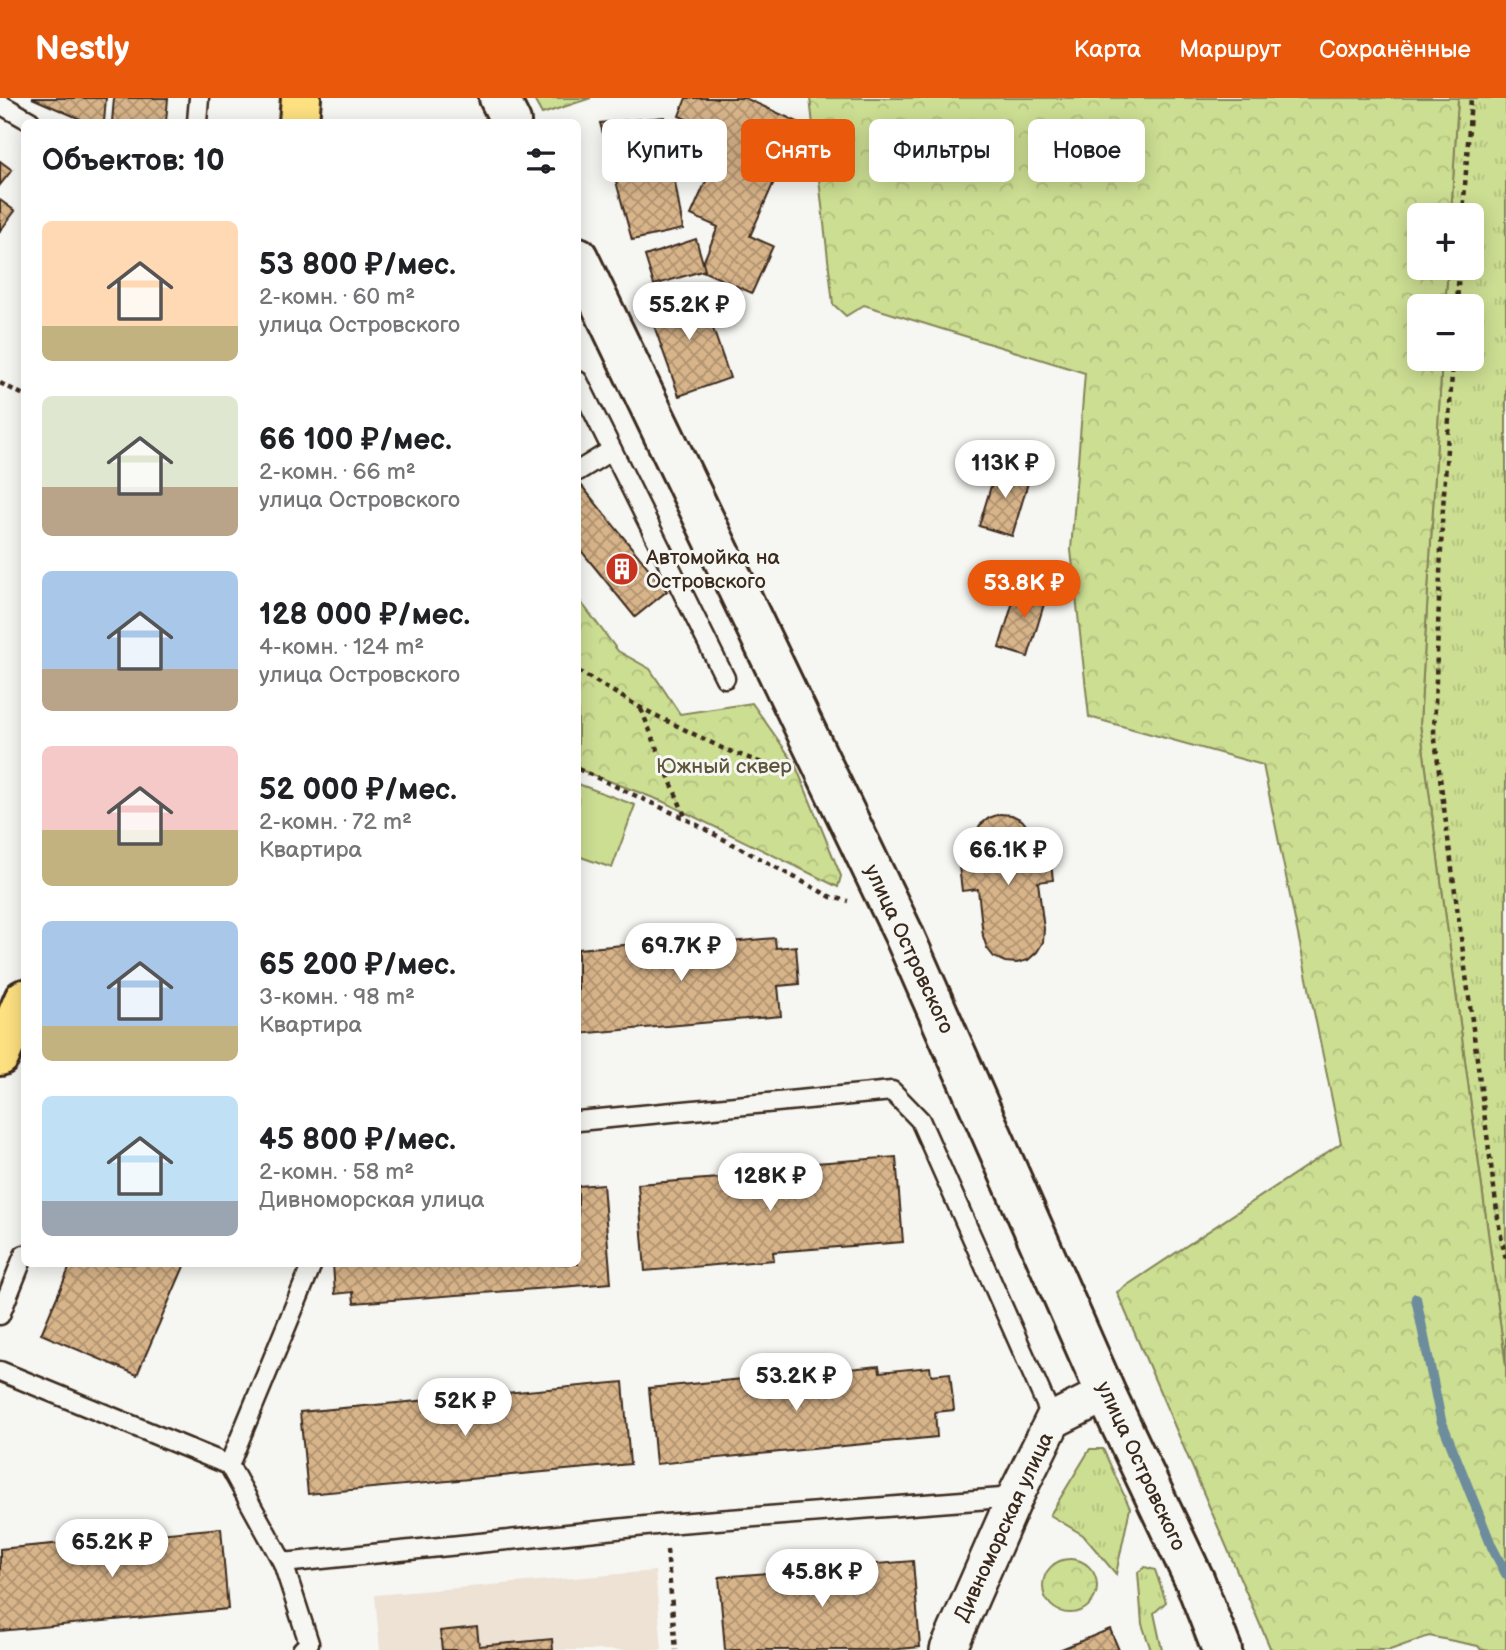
<!DOCTYPE html>
<html lang="ru">
<meta charset="utf-8">
<style>
:root{--surface:#fff;--page:#f6f6f6;--text:#202124;--muted:#757577;--accent:#ea580c}
body{margin:0;font-family:"Balsamiq Sans",sans-serif;background:var(--page);color:var(--text);height:100vh;display:flex;flex-direction:column;font-size:26px;white-space:nowrap}
*{box-sizing:border-box;margin:0}
p{font-size:23px;color:var(--muted)}
.icon{flex:none;width:38px;height:38px;fill:none;stroke:currentColor;stroke-width:2;stroke-linecap:round;stroke-linejoin:round}
.map{position:relative;flex:1;overflow:hidden}
.side{position:absolute;left:21px;top:21px;width:560px;height:1148px;display:flex;flex-direction:column;background:var(--surface);border-radius:10px;box-shadow:0 4px 18px #0003}
.side>*{flex:none}
.banner{position:absolute;left:602px;top:21px;width:665px;height:63px;display:flex;gap:14px}
.fabs{position:absolute;left:1407px;top:105px;display:grid;gap:14px}
.fabs a{display:grid;place-items:center;width:77px;height:77px;border-radius:10px;background:var(--surface);box-shadow:0 4px 18px #0003;font-size:35px}
.price{position:absolute;translate:-50% -60px;padding:0 16px;border-radius:24px;background:#fff;color:#222;font-size:23px;line-height:46px;filter:drop-shadow(0 2px 4px #0008)}
.price::after{content:'';position:absolute;left:50%;top:42px;width:21px;height:16px;margin-left:-10px;background:inherit;clip-path:polygon(0 0,100% 0,50% 100%)}
.price.selected{background:var(--accent);color:#fff}
ul{padding:0;list-style:none}
li{display:flex;align-items:center;gap:21px;height:175px;padding:0 21px}
li span{display:grid;place-items:center;flex:none;width:196px;height:140px;border-radius:10px;color:#555}
li>.icon{margin-inline-start:auto}
span .icon{width:84px;height:84px;fill:#fffc;stroke-width:1}
li b{font-size:30px}
h2{display:flex;justify-content:space-between;align-items:center;height:84px;padding:0 21px;font-size:30px}
.chip{padding:0 24px;border-radius:10px;background:var(--surface);box-shadow:0 4px 18px #0003;font-size:24px;line-height:63px}
.chip.selected{background:var(--accent);color:#fff}
header{display:flex;align-items:center;gap:42px;box-sizing:border-box;height:98px;padding:0 35px;background:var(--accent);color:#fff}
header strong{font-size:33px}
nav{display:flex;gap:38px;margin-inline-start:auto;font-size:24px}
.map>svg:first-child{display:block}
.built{fill:#ede2d3}
.grass{fill:url(#grass-tufts);stroke:#848458;stroke-width:2}
.forest{fill:url(#forest-crowns);stroke:#848458;stroke-width:2}
.pitch{fill:#ccde92;stroke:#848458;stroke-width:2}
.lines{fill:none;stroke-linecap:round;stroke-linejoin:round}
.stream{stroke:#6d8c9c;stroke-width:10}
.building{fill:url(#building-cross-hatch);stroke:#3b2a1e;stroke-width:2}
.lane-casing{stroke:#3b2a1e;stroke-width:23}
.street-casing{stroke:#3b2a1e;stroke-width:40}
.secondary-casing{stroke:#3b2a1e;stroke-width:44}
.primary-casing{stroke:#3b2a1e;stroke-width:44}
.path{stroke:#3b2a1e;stroke-width:4.5;stroke-dasharray:5 5;stroke-linecap:butt}
.lane{stroke:#f6f6f2;stroke-width:18}
.street{stroke:#f6f6f2;stroke-width:35}
.secondary{stroke:#f6f6f2;stroke-width:38}
.primary{stroke:#fde080;stroke-width:38}
.labels{text-anchor:middle;dominant-baseline:central;stroke-width:6;stroke-linejoin:round;paint-order:stroke}
.poi-label{font-size:21px;fill:#3b2a1e;stroke:#f6f6f2;text-anchor:start}
.park-label{font-size:21px;fill:#5f573b;stroke:#f6f6f2}
.street-label{font-size:21px;fill:#3b2a1e;stroke:#f6f6f2}
</style>
<header>
<strong>Nestly</strong>
<nav><a>Карта</a><a>Маршрут</a><a>Сохранённые</a></nav>
</header>
<div class="map">
<svg width="1506" height="1552" viewBox="0 0 1506 1552">
<defs>
<pattern id="grass-tufts" width="24" height="20" patternUnits="userSpaceOnUse" patternTransform="scale(1.75)"><rect width="24" height="20" fill="#ccde92"/><path d="M3 7l-1-3M5 7V3M7 7l1-3M15 17l-1-3M17 17v-4M19 17l1-3" fill="none" stroke="#b0bf7d"/></pattern>
<pattern id="forest-crowns" width="20" height="18" patternUnits="userSpaceOnUse" patternTransform="scale(1.75)"><rect width="20" height="18" fill="#ccde92"/><path d="M2 6a3 3 0 1 1 6 0M12 15a3 3 0 1 1 6 0" fill="none" stroke="#b0bf7d"/></pattern>
<pattern id="building-cross-hatch" width="8" height="8" patternUnits="userSpaceOnUse" patternTransform="scale(1.75)"><rect width="8" height="8" fill="#d8b48a"/><path d="M0 0l8 8M0 8l8-8" fill="none" stroke="#b09370"/></pattern>
</defs>
<rect width="100%" height="100%" fill="#f6f6f2"/>
<filter id="ink" filterUnits="userSpaceOnUse"><feTurbulence type="fractalNoise" baseFrequency=".0143" numOctaves="2"/><feDisplacementMap in="SourceGraphic" scale="14" xChannelSelector="R" yChannelSelector="G"/><feConvolveMatrix kernelMatrix="1 2 1 2 8 2 1 2 1" color-interpolation-filters="sRGB"/></filter>
<g filter="url(#ink)">
<path class="built" d="M655,1473l7,79h-282l-5,-55z"/>
<g class="grass">
<path d="M1458,0h48v1269l-86,-643 22,-365h30v-53h-27l3,-38h24v-53h-21z"/>
<path d="M1090,1351h13l27,59 -14,66 -33,-39 -33,-20z"/>
<path d="M1145,1469l10,3 11,32 -12,11 8,37h-11l-9,-26 -4,-52z"/>
</g>
<g class="forest">
<path d="M533,0h58l-49,16z"/>
<path d="M810,0h648l-7,117h-32v53h29l-3,38h-26v53h23l-22,365 86,643v283h-25l-3,-4 -49,-10 -39,14h-119l-154,-358 224,-149 -78,-378 -174,-48 -18,-167 14,-177 -221,-68 -18,11 -13,-12z"/>
<path d="M578,500l40,53 32,18 30,45 72,-11 43,61 46,112 -3,11 -174,-85 -86,-33z"/>
<circle cx="1070" cy="1488" r="27"/>
</g>
<path class="pitch" d="M578,686l57,21 -23,63 -34,-12z"/>
<g class="lines">
<path class="stream" d="M1416,1200l25,122 51,127 14,27"/>
</g>
<g class="building">
<path d="M32,0h74l-2,24h-17z"/>
<path d="M114,0h54l-2,24h-54z"/>
<path d="M686,0h59l55,25 -50,113 23,10 -21,47 -52,-23 18,-43 -27,-12 35,-79 -47,-20z"/>
<path d="M664,19l19,112 -51,11 -32,-117z"/>
<path d="M0,63l12,9 -12,15z"/>
<path d="M0,102l15,11 -15,20z"/>
<path d="M696,141l9,31 -51,15 -9,-29z"/>
<path d="M699,190l31,90 -51,18 -32,-90z"/>
<path d="M998,365l33,10 -19,63 -33,-10z"/>
<path d="M581,387l86,106 -32,26 -57,-70v-59z"/>
<path d="M1019,484l29,9 -20,66 -29,-9z"/>
<path d="M1000,716l12,1 10,5 8,10 5,20 14,-2 4,32 -15,2 6,47 -1,13 -6,10 -9,8 -11,3 -12,-1 -11,-5 -7,-9 -4,-12 -5,-47 -16,2 -4,-33 16,-1 -1,-9 1,-12 6,-11 9,-7z"/>
<path d="M728,838l1,6 46,-4 1,10 20,-2 3,38 -21,2 3,30 -203,18v-85z"/>
<path d="M896,1059l7,85 -130,10 1,8 -129,11 -7,-87 123,-9v-8z"/>
<path d="M603,1086l8,99 -257,20 -1,-11 -18,2 -2,-30h245v-78z"/>
<path d="M71,1166h114l-48,111 -96,-41z"/>
<path d="M879,1268l1,6 50,-5 1,8 19,-2 4,37 -19,2 2,25 -281,27 -7,-76z"/>
<path d="M623,1284l7,82 -322,30 -8,-82z"/>
<path d="M221,1430l7,81 -228,22v-82z"/>
<path d="M913,1463l7,86 -31,3h-164l-6,-73z"/>
<path d="M477,1529l2,19 73,-7 1,11h-111l-2,-19z"/>
<path d="M1110,1531l9,21h-60z"/>
</g>
<g class="lines">
<defs>
<g id="lane">
<path d="M0,6l30,17"/>
<path d="M197,24l2,-24"/>
<path d="M578,283l147,297"/>
<path d="M578,373l34,-21"/>
<path d="M578,1023l314,-30 28,29 133,300"/>
<path d="M0,1217l24,-60"/>
<path d="M0,1273l229,94 54,98 26,80 -7,7"/>
<path d="M229,1367l83,-201"/>
<path d="M283,1465l382,-39 350,-27"/>
</g>
<path id="street" d="M948,1552l67,-153 38,-77 42,-21 12,-3"/>
<g id="secondary">
<path d="M499,0l12,24"/>
<path d="M578,159l325,676 204,463 88,185 27,69"/>
</g>
<g id="primary">
<path d="M299,24l2,-24"/>
<path d="M0,958l24,-57"/>
</g>
</defs>
<use href="#lane" class="lane-casing"/>
<use href="#street" class="street-casing"/>
<use href="#secondary" class="secondary-casing"/>
<use href="#primary" class="primary-casing"/>
<g class="path">
<path d="M1463,117l8,-117"/>
<path d="M1457,208l2,-38"/>
<path d="M1453,261l-11,164 -8,209 65,494 7,34"/>
<path d="M0,285l24,12"/>
<path d="M578,573l63,37 81,40 45,17h15"/>
<path d="M641,611l45,110"/>
<path d="M578,671l108,50 145,78 17,4"/>
<path d="M667,1452l9,100"/>
</g>
<use href="#lane" class="lane"/>
<use href="#street" class="street"/>
<use href="#secondary" class="secondary"/>
<use href="#primary" class="primary"/>
</g>
</g>
<defs>
<symbol id="building-disc" viewBox="-11 -11 22 22"><circle r="9.5" fill="#c8321e" stroke="#f6f6f2"/><path d="M-4-6H4V6H1V3H-1V6H-4ZM-2.5-4.3h1.7v1.8h-1.7ZM.8-4.3h1.7v1.8H.8ZM-2.5-1h1.7V.8h-1.7ZM.8-1h1.7V.8H.8Z" fill="#fff"/></symbol>
</defs>
<g fill-rule="evenodd">
<use href="#building-disc" x="603" y="452" width="38" height="38"/>
</g>
<g class="labels">
<g class="poi-label">
<text x="646" y="459">Автомойка на<tspan x="646" dy="24">Островского</tspan></text>
</g>
<g class="park-label">
<text x="724" y="668">Южный сквер</text>
</g>
<g class="street-label">
<text transform="translate(909 851) rotate(65)">улица Островского</text>
<text transform="translate(1141 1368) rotate(65)">улица Островского</text>
<text transform="translate(1004 1429) rotate(-65)">Дивноморская улица</text>
</g>
</g>
</svg>
<div class="fabs">
<a>+</a>
<a>−</a>
</div>
<b class="price" style="left:689px;top:244px">55.2K ₽</b>
<b class="price" style="left:1005px;top:402px">113K ₽</b>
<b class="price selected" style="left:1024px;top:522px">53.8K ₽</b>
<b class="price" style="left:1008px;top:789px">66.1K ₽</b>
<b class="price" style="left:681px;top:885px">69.7K ₽</b>
<b class="price" style="left:770px;top:1115px">128K ₽</b>
<b class="price" style="left:796px;top:1315px">53.2K ₽</b>
<b class="price" style="left:465px;top:1340px">52K ₽</b>
<b class="price" style="left:112px;top:1481px">65.2K ₽</b>
<b class="price" style="left:822px;top:1511px">45.8K ₽</b>
<div class="banner">
<a class="chip">Купить</a>
<a class="chip selected">Снять</a>
<a class="chip">Фильтры</a>
<a class="chip">Новое</a>
</div>
<section class="side">
<h2>Объектов: 10<svg class="icon" aria-label="filters" viewBox="0 0 24 24"><path d="M4 7h16M4 17h16"/><circle cx="9" cy="7" r="2"/><circle cx="15" cy="17" r="2"/></svg></h2>
<ul>
<li><span style="background:linear-gradient(#ffd9b3 75%,#c2b280 0)"><svg class="icon" aria-label="home" viewBox="0 0 24 24"><path d="M3 11l9-7 9 7M6 9v11h12V9"/></svg></span><div><b>53 800 ₽/мес.</b><p>2-комн. · 60 m²</p><p>улица Островского</p></div></li>
<li><span style="background:linear-gradient(#dfe7d0 65%,#b9a48a 0)"><svg class="icon" aria-label="home" viewBox="0 0 24 24"><path d="M3 11l9-7 9 7M6 9v11h12V9"/></svg></span><div><b>66 100 ₽/мес.</b><p>2-комн. · 66 m²</p><p>улица Островского</p></div></li>
<li><span style="background:linear-gradient(#a9c7e8 70%,#b9a48a 0)"><svg class="icon" aria-label="home" viewBox="0 0 24 24"><path d="M3 11l9-7 9 7M6 9v11h12V9"/></svg></span><div><b>128 000 ₽/мес.</b><p>4-комн. · 124 m²</p><p>улица Островского</p></div></li>
<li><span style="background:linear-gradient(#f6c9c9 60%,#c2b280 0)"><svg class="icon" aria-label="home" viewBox="0 0 24 24"><path d="M3 11l9-7 9 7M6 9v11h12V9"/></svg></span><div><b>52 000 ₽/мес.</b><p>2-комн. · 72 m²</p><p>Квартира</p></div></li>
<li><span style="background:linear-gradient(#a9c7e8 75%,#c2b280 0)"><svg class="icon" aria-label="home" viewBox="0 0 24 24"><path d="M3 11l9-7 9 7M6 9v11h12V9"/></svg></span><div><b>65 200 ₽/мес.</b><p>3-комн. · 98 m²</p><p>Квартира</p></div></li>
<li><span style="background:linear-gradient(#bfe0f5 75%,#9aa5b1 0)"><svg class="icon" aria-label="home" viewBox="0 0 24 24"><path d="M3 11l9-7 9 7M6 9v11h12V9"/></svg></span><div><b>45 800 ₽/мес.</b><p>2-комн. · 58 m²</p><p>Дивноморская улица</p></div></li>
</ul>
</section>
</div>
